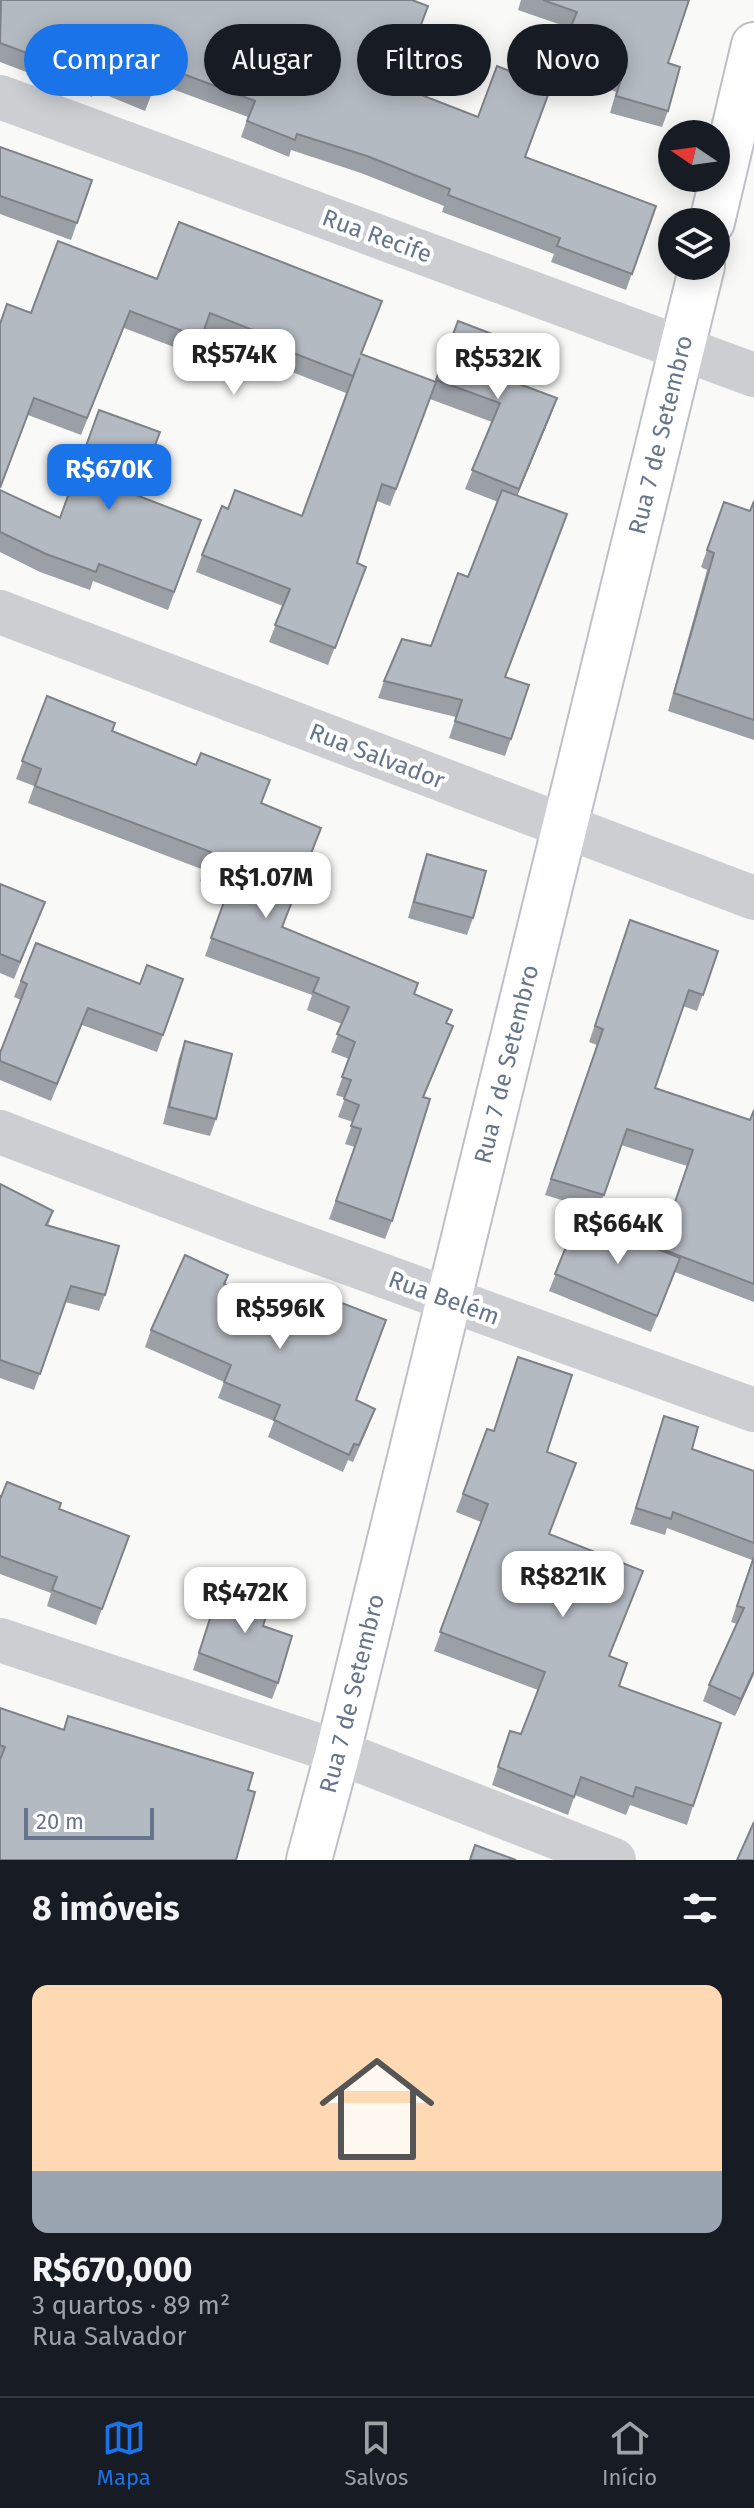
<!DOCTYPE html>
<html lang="pt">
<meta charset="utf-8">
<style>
:root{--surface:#171b24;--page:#242831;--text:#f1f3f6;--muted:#9ea1a6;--line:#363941;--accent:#1a73e8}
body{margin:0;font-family:"Fira Sans",sans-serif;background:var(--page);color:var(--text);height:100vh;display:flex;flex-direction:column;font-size:30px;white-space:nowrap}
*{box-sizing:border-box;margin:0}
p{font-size:26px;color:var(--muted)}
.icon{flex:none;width:44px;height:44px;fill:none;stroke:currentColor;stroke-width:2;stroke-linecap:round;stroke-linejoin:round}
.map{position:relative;height:1860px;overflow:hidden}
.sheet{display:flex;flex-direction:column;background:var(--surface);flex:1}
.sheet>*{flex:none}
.hud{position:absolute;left:24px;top:24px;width:706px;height:72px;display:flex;gap:16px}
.needle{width:52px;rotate:283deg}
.controls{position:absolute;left:658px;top:120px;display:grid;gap:16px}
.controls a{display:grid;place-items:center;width:72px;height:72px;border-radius:50%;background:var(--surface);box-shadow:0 4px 20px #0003;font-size:40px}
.scale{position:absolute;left:24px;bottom:20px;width:130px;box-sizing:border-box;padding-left:8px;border:4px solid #66758b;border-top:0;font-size:22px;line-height:28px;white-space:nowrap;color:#66758b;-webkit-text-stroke:6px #fff;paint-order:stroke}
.price{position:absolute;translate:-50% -68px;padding:0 18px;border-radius:16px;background:#fff;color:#222;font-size:26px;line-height:52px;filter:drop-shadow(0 2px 4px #0008)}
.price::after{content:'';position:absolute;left:50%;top:48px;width:24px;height:18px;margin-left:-12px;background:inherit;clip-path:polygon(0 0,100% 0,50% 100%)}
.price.selected{background:var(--accent);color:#fff}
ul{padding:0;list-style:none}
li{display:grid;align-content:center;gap:16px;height:424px;padding:0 32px}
li span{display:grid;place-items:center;height:248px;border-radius:16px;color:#555}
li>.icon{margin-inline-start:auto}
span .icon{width:144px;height:144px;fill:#fffc;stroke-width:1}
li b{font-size:34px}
h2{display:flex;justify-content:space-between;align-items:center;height:96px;padding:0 32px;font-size:34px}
.chip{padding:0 28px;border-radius:36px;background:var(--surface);box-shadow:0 4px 20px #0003;font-size:28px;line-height:72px}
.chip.selected{background:var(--accent);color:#fff}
.menu{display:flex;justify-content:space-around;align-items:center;height:112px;border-top:2px solid var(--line);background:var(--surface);font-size:22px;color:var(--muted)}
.menu a{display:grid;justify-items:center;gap:4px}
.menu .selected{color:var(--accent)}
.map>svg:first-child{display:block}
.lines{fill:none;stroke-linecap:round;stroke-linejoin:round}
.secondary-casing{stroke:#bdc1c7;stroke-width:48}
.street{stroke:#ccced2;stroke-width:44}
.secondary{stroke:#fff;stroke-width:44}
.wall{fill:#9ba0a7}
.shaded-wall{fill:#7e8288}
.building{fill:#b4bac2;stroke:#7e8288;stroke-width:2}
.labels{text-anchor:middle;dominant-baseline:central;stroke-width:8;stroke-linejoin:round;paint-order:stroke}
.street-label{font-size:24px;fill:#66758b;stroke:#fff}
</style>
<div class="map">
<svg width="754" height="1860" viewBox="0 0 754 1860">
<rect width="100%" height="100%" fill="#f9f9f7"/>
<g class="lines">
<defs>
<g id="secondary">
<path d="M712,222l42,-177"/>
<path id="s1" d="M309,1860l29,-108 364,-1486"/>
</g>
</defs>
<use href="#secondary" class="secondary-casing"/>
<g class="street">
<path d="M0,97l754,278"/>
<path d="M0,612l754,286"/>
<path d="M0,1132l246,94 508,184"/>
<path d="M0,1640l338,112 276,108"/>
</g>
<use href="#secondary" class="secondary"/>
</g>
<g class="wall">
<path d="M521,0h168l-21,63v48l-6,16 -52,-14 6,-21 -61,-26 15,-38 -52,-18z"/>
<path d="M0,2l398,84 127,71 131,49 -30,84 -75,-28 3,-8 -112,-42 2,-6 -83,-33 -70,-23 -2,7 -48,-20 7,-20 -92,-34 -11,28 -51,-21 -2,7 -92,-35z"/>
<path d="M0,147l92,33 -21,60 -71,-26z"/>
<path d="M58,241l378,141 22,-61 53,60 39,36 -33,79 -12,181 6,62 -6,17 -56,-18 7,-21 -78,-19 6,-17 47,-35 37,-69 30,-75 -33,-13 27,-67 -62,-23 -40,107 -13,-5 -20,62 9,4 -38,98 -59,-23 14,-36 -87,-34 6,-17 26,-46 74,7 44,-123 -72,-28 2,-6 -72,-29 -9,25 -71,-27 -43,107 -53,-20 3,-102z"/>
<path d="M0,490l60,28 77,-23 64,25 -33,90 -75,-29 -3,9 -50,-18 -40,-20z"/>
<path d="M754,501v239l-86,-29 39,-141 -6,-3 23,-65 26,9z"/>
<path d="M47,696l65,35 149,72 21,124 132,67 33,29 6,3 -29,71 -32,124 -7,18 -56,-20 26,-72 -10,-3 8,-22 -15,-5 7,-19 -9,-3 13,-36 -18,-7 11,-28 -35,-14 5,-15 -107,-39 23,-64 -28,-11 4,-11 -176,-67 6,-17 -18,-7z"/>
<path d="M427,854l46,64 -6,17 -59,-17 13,-47z"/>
<path d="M0,884l45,18 -31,77 -14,-6z"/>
<path d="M630,920l88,31 -21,60 -14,-5 -28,82 95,32 4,-10v192l-79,-30 -24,60 -102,-41 29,-74 81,32 28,-83 -66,-21 -23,66 -53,-16 52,-150 -8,-3z"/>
<path d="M36,943l104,41 43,-5 -26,73 -75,-27 -31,76 -51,-21v-27l21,-53 -7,-3z"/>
<path d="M185,1041l31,78 -6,17 -47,-12 16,-66z"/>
<path d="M0,1184l53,27 -5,15 57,69 -6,16 -34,-9 -31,88 -34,-12z"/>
<path d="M228,1275l-3,9 131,116 13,25 -16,37 -5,-2 -5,12 -75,-35 6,-16 -56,-23 6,-16 -79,-35 6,-17z"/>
<path d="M664,1416l28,33 62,22v203l-19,42 -32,-15 6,-16 28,-61 -6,-2 21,-62 -85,-32 -2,7 -35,-11z"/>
<path d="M487,1429l60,23 2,82 61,122 9,30 74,120 -6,19 -57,-20 -4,10 -51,-20 -7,20 -76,-30 18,-54 11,3 17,-44 -104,-39 47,-129 -25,-10z"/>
<path d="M0,1496l59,13 70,27 -33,89 -49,-19 4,-13 -51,-19z"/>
<path d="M221,1584l42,42 15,57 -6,16 -79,-29z"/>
<path d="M0,1708l63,22 5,-14 180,74 -248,70z"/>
</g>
<g class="shaded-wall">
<path d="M557,398l-7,19 -38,91 7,-19z"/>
<path d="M754,1671v3l-19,42 6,-17z"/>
</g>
<g class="building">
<path d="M1,0h411l16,6 -30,80 80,31 19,-51 54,21 -26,70 131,49 -24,68 -75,-28 3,-8 -112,-43 2,-6 -83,-33 -70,-22 -2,6 -48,-19 8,-20 -93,-35 -11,28 -51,-21 -2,7 -98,-37z"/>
<path d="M543,0h146l-21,63 12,4 -12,44 -52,-15 6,-20 -61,-27 16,-37z"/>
<path d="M0,147l92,33 -15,43 -77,-27z"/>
<path d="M179,222l203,79 -21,53 75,28 -40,107 -14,-5 -25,79 9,4 -31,81 -60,-23 15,-36 -88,-34 20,-49 6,3 7,-19 67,26 58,-158 -7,18 -73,-28 3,-6 -73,-29 -9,25 -71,-27 -43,107 -53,-20 -34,90v-164l7,-20 24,9 27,-72 99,38z"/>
<path d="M458,321l66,25 -13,35 46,17 -38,91 -47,-19 28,-67 -64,-23z"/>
<path d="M99,410l61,22 -24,63 65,25 -27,72 -75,-28 -3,8 -50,-18 -46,-22v-42l60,28z"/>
<path d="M502,490l65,24 -62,163 24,8 -18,54 -56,-18 7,-21 -78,-19 18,-42 29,7 27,-73 10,4z"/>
<path d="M754,501v219l-80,-27 40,-140 -7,-3 17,-48 26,9z"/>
<path d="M47,696l68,27 -3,8 84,34 5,-12 69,27 -9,23 60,25 -39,99 136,56 -4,11 38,16 -6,13 7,3 -30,71 7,2 -38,122 -56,-20 25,-72 -10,-3 8,-21 -15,-6 7,-19 -9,-3 13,-35 -18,-8 12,-27 -36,-15 6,-14 -108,-40 23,-64 -28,-10 5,-12 -176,-66 6,-17 -19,-8z"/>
<path d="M427,854l59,17 -13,47 -59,-16z"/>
<path d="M0,884l45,18 -25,60 -20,-8z"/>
<path d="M630,920l88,31 -15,44 -14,-5 -34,98 95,32 4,-10v174l-95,-36 34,-98 -66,-21 -23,66 -53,-16 52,-150 -8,-3z"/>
<path d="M36,943l104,41 7,-19 36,14 -20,56 -75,-27 -31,76 -57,-23v-8l27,-69 -6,-3z"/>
<path d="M185,1041l47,13 -16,65 -47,-12z"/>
<path d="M0,1184l53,27 -7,14 73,21 -14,49 -34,-9 -31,88 -40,-14z"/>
<path d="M578,1217l102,41 -23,58 -102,-42z"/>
<path d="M185,1255l43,20 -4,9 78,32 9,-25 75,29 -30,80 19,9 -16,36 -5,-1 -5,11 -75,-35 6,-15 -56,-23 7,-17 -80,-35z"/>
<path d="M518,1357l54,18 -25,77 29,11 -27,71 94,37 -34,85 18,7 -8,23 102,37 -28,83 -57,-19 -3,10 -52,-20 -7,20 -76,-30 12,-36 11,3 24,-62 -105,-40 48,-128 -25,-10 24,-65 7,2z"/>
<path d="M664,1416l34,11 -6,22 62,22v72l-81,-31 -2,7 -35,-11z"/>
<path d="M7,1482l54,21 -2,6 70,27 -27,73 -50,-19 5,-13 -57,-21v-60l1,1z"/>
<path d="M754,1557v114l-13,28 -32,-14 35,-77 -7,-2z"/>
<path d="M221,1584l50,16 -8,26 29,10 -14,47 -79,-30z"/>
<path d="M0,1708l64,22 4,-14 185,57 -5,17 7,2 -19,68h-236v-100l5,-13 -5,-2z"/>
<path d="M754,1822v38h-17z"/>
<path d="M475,1845l41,15h-46z"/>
</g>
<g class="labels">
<g class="street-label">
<text transform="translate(377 236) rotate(20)">Rua Recife</text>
<text stroke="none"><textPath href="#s1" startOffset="1468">Rua 7 de Setembro</textPath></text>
<text transform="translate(377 756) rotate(21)">Rua Salvador</text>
<text stroke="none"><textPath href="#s1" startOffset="820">Rua 7 de Setembro</textPath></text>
<text transform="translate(444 1298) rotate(20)">Rua Belém</text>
<text stroke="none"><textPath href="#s1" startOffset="172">Rua 7 de Setembro</textPath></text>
</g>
</g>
</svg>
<div class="controls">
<a><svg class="needle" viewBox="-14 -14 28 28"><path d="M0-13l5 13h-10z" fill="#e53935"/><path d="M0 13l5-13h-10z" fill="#9ea1a6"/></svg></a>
<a><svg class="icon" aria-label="layers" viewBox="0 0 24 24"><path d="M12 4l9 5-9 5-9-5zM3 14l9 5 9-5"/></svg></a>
</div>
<div class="scale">20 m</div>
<b class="price" style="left:234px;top:397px">R$574K</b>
<b class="price" style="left:498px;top:401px">R$532K</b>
<b class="price selected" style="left:109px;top:512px">R$670K</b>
<b class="price" style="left:266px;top:920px">R$1.07M</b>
<b class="price" style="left:618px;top:1266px">R$664K</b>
<b class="price" style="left:280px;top:1351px">R$596K</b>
<b class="price" style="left:563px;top:1619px">R$821K</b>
<b class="price" style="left:245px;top:1635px">R$472K</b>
<div class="hud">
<a class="chip selected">Comprar</a>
<a class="chip">Alugar</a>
<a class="chip">Filtros</a>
<a class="chip">Novo</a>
</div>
</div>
<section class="sheet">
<h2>8 imóveis<svg class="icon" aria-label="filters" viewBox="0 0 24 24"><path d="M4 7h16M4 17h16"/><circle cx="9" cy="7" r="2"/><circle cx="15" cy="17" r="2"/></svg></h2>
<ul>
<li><span style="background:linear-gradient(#ffd9b3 75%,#9aa5b1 0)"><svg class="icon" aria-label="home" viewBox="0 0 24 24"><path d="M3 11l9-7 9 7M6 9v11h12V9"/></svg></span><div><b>R$670,000</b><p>3 quartos · 89 m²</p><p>Rua Salvador</p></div></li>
</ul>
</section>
<nav class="menu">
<a class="selected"><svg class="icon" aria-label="map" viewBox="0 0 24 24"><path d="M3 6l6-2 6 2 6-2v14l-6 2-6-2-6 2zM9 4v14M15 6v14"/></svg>Mapa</a>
<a><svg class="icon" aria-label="saved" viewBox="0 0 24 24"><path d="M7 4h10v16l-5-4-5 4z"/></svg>Salvos</a>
<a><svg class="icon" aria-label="home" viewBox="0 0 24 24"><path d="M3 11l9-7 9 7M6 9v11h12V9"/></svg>Início</a>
</nav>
